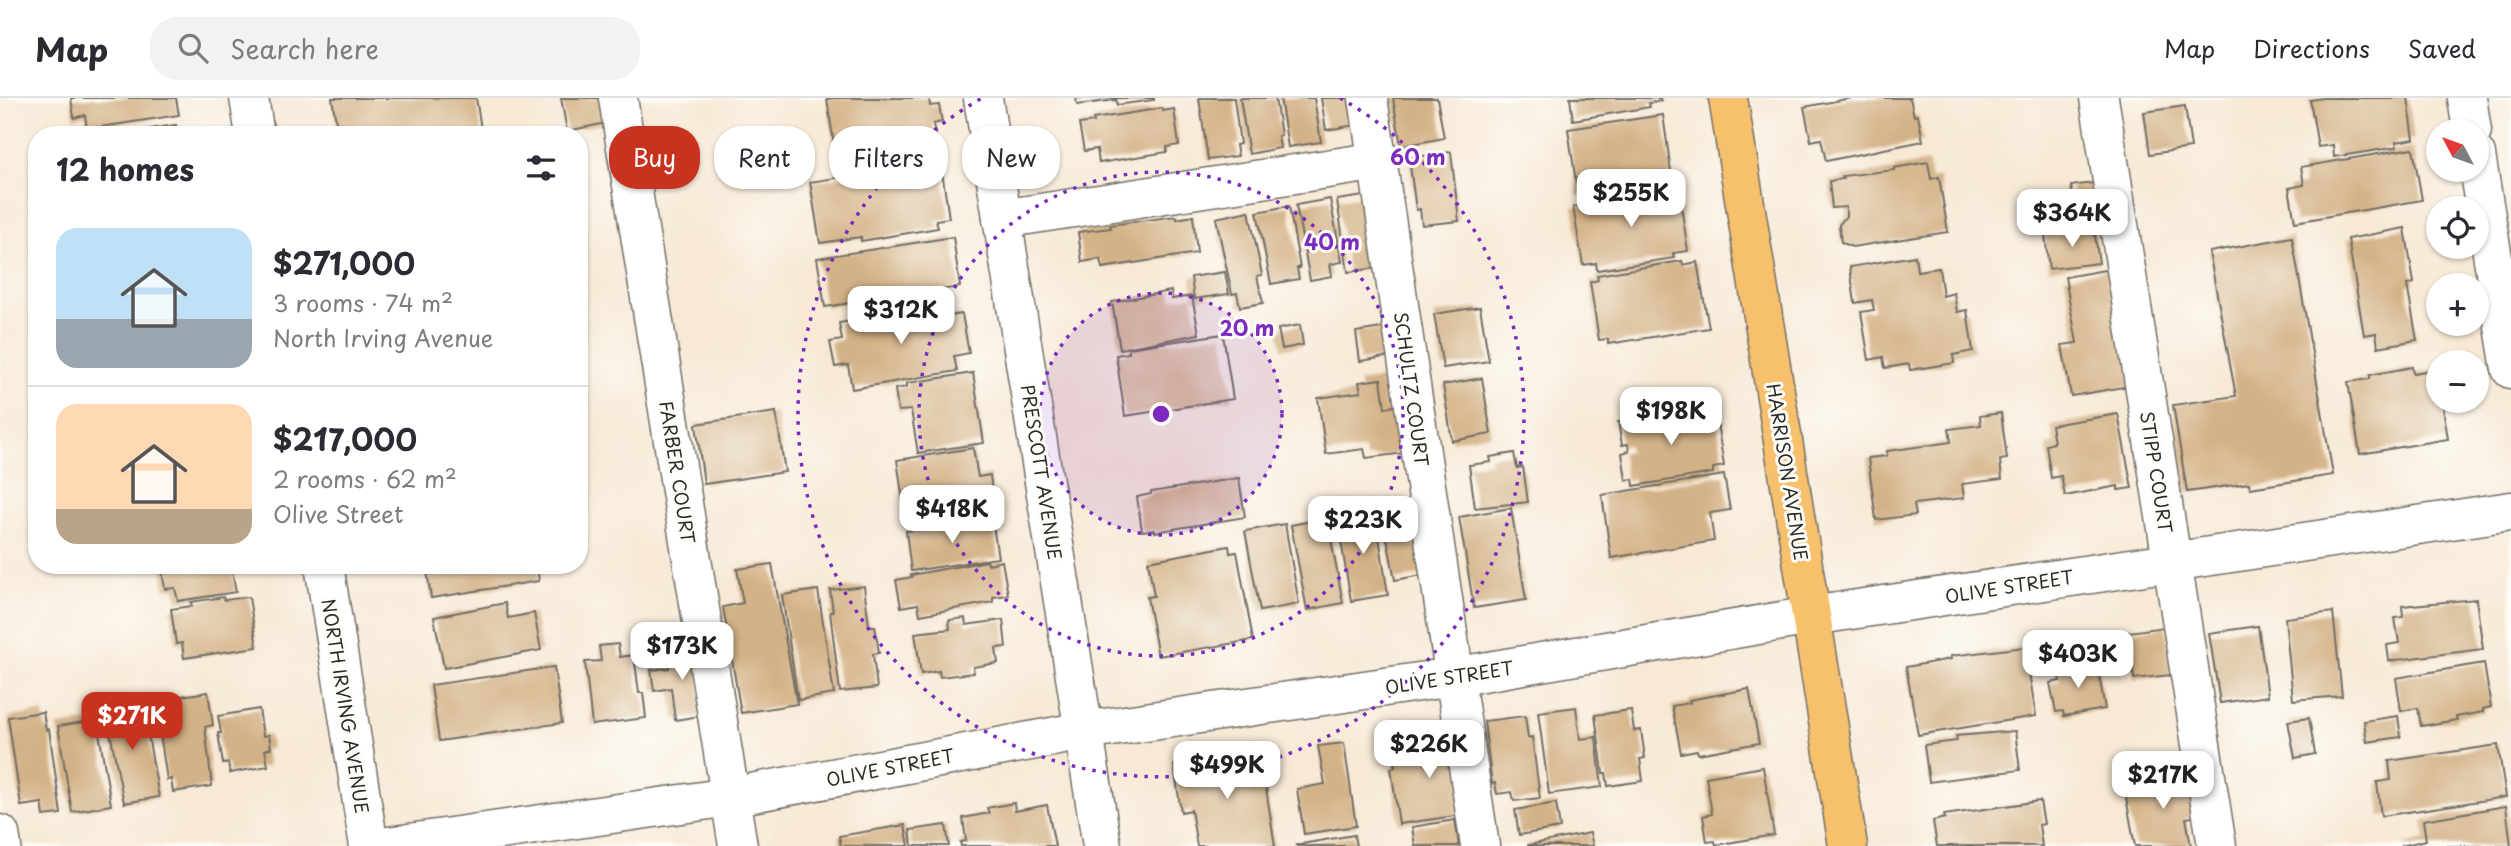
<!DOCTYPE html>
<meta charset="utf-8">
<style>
:root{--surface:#fff;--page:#f2f2f3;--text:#2b2b33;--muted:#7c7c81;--line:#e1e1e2;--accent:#c8321e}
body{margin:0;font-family:"Playpen Sans",sans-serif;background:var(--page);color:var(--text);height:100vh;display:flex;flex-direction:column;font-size:26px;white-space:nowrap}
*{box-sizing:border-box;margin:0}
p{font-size:23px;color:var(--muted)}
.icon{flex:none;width:38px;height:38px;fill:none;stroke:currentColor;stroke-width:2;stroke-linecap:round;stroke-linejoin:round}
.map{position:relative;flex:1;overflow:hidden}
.drawer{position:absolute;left:28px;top:28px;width:560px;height:448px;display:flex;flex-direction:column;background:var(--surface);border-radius:28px;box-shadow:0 2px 5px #0004}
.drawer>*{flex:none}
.top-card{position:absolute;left:609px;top:28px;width:665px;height:63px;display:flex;gap:14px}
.needle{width:46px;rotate:311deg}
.buttons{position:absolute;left:2426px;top:21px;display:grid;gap:14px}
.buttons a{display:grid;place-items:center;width:63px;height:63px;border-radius:50%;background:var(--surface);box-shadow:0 2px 5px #0004;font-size:35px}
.price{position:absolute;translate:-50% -60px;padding:0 16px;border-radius:14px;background:#fff;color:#222;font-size:23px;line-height:46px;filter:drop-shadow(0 2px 4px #0008)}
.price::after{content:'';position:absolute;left:50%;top:42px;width:21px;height:16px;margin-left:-10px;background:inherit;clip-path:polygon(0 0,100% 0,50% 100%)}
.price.on{background:var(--accent);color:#fff}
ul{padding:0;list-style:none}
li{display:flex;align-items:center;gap:21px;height:175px;padding:0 28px}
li+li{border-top:2px solid var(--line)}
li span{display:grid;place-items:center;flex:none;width:196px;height:140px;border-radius:21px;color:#555}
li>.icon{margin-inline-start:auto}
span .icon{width:84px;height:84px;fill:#fffc;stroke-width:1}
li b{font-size:30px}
h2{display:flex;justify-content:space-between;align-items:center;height:84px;padding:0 28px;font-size:30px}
.chip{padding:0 24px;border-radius:28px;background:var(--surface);box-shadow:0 2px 5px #0004;font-size:24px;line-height:63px}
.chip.on{background:var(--accent);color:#fff}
header{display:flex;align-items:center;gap:42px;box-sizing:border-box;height:98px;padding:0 35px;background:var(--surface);border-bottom:2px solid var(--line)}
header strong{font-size:33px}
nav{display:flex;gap:38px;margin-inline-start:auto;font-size:24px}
.search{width:490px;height:63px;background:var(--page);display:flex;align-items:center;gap:18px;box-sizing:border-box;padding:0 24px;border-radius:28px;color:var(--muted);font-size:26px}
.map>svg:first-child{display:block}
.building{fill:#d4b287}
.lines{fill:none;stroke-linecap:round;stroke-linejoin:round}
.minor-casing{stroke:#726e66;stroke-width:41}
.major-casing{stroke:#726e66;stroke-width:41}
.minor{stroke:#fff;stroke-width:38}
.major{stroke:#f7c06c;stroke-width:38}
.ring{fill:none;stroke:#7b2cbf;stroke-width:3.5;stroke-dasharray:3.5 7}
.labels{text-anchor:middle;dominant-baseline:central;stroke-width:6;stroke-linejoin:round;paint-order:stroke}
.street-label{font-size:18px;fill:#2b2b2b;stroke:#fdfcf7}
.centre{fill:#7b2cbf;stroke:#fdfcf7;stroke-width:3.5}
.ring-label{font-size:21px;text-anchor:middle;font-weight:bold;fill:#7b2cbf;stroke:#fdfcf7;stroke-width:6;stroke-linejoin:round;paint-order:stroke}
</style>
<header>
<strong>Map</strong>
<div class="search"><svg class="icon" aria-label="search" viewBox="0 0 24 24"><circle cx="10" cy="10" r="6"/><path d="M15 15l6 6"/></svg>Search here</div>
<nav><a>Map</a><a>Directions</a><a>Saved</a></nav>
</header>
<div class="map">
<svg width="2511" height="748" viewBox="0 0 2511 748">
<rect width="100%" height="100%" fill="#fdfcf7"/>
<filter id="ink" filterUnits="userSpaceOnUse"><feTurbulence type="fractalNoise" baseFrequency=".0143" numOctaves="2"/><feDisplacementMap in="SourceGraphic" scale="14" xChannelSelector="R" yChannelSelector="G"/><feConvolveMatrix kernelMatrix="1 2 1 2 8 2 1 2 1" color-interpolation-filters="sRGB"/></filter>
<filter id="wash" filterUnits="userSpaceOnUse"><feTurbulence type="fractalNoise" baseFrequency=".00686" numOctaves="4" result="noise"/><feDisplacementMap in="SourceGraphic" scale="28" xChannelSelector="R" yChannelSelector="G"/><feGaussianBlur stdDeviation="1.57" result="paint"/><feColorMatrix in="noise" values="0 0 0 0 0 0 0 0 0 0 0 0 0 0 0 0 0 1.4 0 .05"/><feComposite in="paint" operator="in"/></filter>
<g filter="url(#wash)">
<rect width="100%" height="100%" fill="#f7e9d5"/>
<g id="blocks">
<g class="building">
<path d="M71,0h105l3,17 -92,14 -2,-14 -11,3z"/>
<path d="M332,0h144l6,37h-144z"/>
<path d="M561,0h40l5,25 -39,8z"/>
<path d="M834,0h95l1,8 9,-1 3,17 -9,2 4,20 -10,2v3l-90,15 -10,-65z"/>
<path d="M1076,0h39v2l-38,5z"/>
<path d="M1116,0h38v2l-37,5z"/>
<path d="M1199,0h35l6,46 -4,1 2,11 -30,4z"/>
<path d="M1240,0h35l6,37 -3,1 2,12 -31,6z"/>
<path d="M1280,0h34l7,44 -33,5z"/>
<path d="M1321,0h36l4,26 -35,6z"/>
<path d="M1393,0h44l7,40 -43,8z"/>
<path d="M1570,0h90l1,3 -12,2 1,4 -77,13z"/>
<path d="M1852,0h58l4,18 4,-1 5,26 -97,20 -5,-22 -10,2 -7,-34z"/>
<path d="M2323,0h85l6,41 -18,3 1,5 -63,10 -1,-12 -15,2 -8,-47z"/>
<path d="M2185,8l6,42 -41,6 -6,-42z"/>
<path d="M1163,10v3l11,-2 5,36 -12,2v5l-68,11 -2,-14 -13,2 -5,-27 15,-2 -1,-3z"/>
<path d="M1663,17l9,63 -10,1 1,5 -85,12 -10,-67z"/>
<path d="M176,27l2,10h-55v-2z"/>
<path d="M2413,50l9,52 -127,22 -6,-34 15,-3 -3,-18z"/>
<path d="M1451,54l8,69 -37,4 -2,-16 -4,1 -7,-52z"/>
<path d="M927,63v6l14,-2 8,53 -13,2 2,8 -77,13v-4l-41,6 -10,-61 44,-7v-4z"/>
<path d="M1928,64l3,17 8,-2 9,55 -96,15 -11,-5 -2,-17 7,-9v-9l-14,1 -3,-27 14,-2 -1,-3 53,-6 -1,-2z"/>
<path d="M2100,84l4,27 -29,4 -4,-27z"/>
<path d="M1678,88l10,65 -15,2 1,5 -77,12 -1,-7 -13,2 -10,-58 14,-2 -1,-4z"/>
<path d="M1371,97l11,72 -34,5 -11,-72z"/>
<path d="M1330,101l12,63 -12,2 2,12 -22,4 -14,-75z"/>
<path d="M1289,108l11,62h-3l2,11 -28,5 -14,-72z"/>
<path d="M1249,113l13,64 -5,1 6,27 -23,4 -3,-14 -5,1 -16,-76z"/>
<path d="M1176,118l1,3 16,-3 4,37 -95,15 -2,-9 -18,3 -4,-30 33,-4 -1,-3z"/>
<path d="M2094,130l5,35 -50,6 -4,-34z"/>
<path d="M2405,130l9,55 -7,2 10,55 -39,7 -2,-14 -12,2 -16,-96z"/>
<path d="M953,139l7,50 -41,6 1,5 -31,4 -1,-5 -63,10 -8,-49z"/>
<path d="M2292,139l41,238 -83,13 -1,-5 -62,9 -14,-87 63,-9 -27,-144z"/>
<path d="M1915,158l2,15 22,-3 4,28 11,-3 3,19 10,-2 6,41 -20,4 1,8 -44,7 -1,-6 -24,4 -2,-11 -14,3 -8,-48 13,-2 -2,-10 -17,3 -5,-36z"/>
<path d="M1682,163l1,4 14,-3 12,66 -101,16v-5l-9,1 -9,-58 8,-2 -1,-5z"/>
<path d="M2111,171l30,115 -70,12 -9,-51 15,-2 -12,-66z"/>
<path d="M1225,174l4,22 -35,5 -3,-22z"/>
<path d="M1171,193l1,8 20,-3 7,38 -79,15 -8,-47z"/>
<path d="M947,206l2,12 13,-2 7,39 -15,3 3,15 -105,18 -4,-24 -13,2 -5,-25 12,-2 -3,-17z"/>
<path d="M1480,209l9,54 -46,7 -9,-54z"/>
<path d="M1300,227l3,20 -21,4 -4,-20z"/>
<path d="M1388,229l4,29 -32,5 -4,-29z"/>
<path d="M1223,236l10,65 -108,17 -9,-61 13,-2v-5z"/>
<path d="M2412,269l1,6 24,-4 1,32h4l6,38 -88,15 -12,-72 22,-3v-4z"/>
<path d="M973,275l11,70 -66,10 -7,-43 -13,1 -3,-22 12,-2v-4z"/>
<path d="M1482,280l9,56 -39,7 -9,-56z"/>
<path d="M1381,281l4,29 14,-3 7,48 -40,5 -2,-9 -38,5 -8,-56 43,-6 -2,-10z"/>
<path d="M1703,311l1,4 11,-2 9,55 -11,2v5l-79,13 -1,-7 -7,1 -4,-27 7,-2 -1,-7 -6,1 -4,-23z"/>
<path d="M776,314l9,60 -81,12 -8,-60z"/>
<path d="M2001,315l6,46 -7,1 2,19 -40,5 2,14 -50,6 2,11 -40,5 -8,-62 19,-2v-5l64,-9 -2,-13 32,-4 -1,-9z"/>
<path d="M2118,316l14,74 -14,2v-4l-53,10 -4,-20 -10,2 -5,-33 8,-2 -3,-18z"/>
<path d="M973,350l5,29 12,-2 3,25 -88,14 -8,-54z"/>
<path d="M1514,355l3,15 6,-1 5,35 -53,6 -6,-43 22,-3 -1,-5z"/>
<path d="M1724,377l6,35 -20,3 4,28 -103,17 -9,-63z"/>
<path d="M1239,380l6,39 -90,15v-2l-13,1 -5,-34 14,-3v-2z"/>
<path d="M1420,406l13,69 -38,7 -13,-68z"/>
<path d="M1511,410l15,92 -52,8 -15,-91z"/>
<path d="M1375,413l13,84 -37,6 -14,-84z"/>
<path d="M992,420l6,40 -87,13 -5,-40z"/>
<path d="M1327,420l16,85 -36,7 -16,-85z"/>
<path d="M1285,426l14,80 -39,7 -15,-80z"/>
<path d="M1229,448l1,7 7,-1 16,88 -95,16 -11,-59 7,-1 -6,-35z"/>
<path d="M987,463l1,3 14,-3 6,34 -15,2v5l-73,13 -2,-11 -17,3 -5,-27 16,-3 -1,-2z"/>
<path d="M772,466l25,140 -56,9 -18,-106 20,-4 -6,-34z"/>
<path d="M161,467h70l5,27 -58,9 -3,-13 -10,1z"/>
<path d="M426,467h111l2,16 -108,17z"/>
<path d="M864,488l5,40h6l4,27 -6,1 4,34 -37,4 -10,-80h3l-3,-22z"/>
<path d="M818,492l16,104 -36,6 -16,-105z"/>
<path d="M223,499l1,3 25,-3 8,50 -73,11 -2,-15 -6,1 -5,-35 21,-3 -1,-4z"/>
<path d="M2476,501l7,50 -94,12 -2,-16 12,-2 -4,-25 8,-1 -1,-11z"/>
<path d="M505,505l3,15 26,-5 7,37 -97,18 -10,-51z"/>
<path d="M2333,514l9,84 -49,4 -8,-82z"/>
<path d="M965,520l1,7 37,-5 3,27 -10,1 2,15 -25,4 1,6 -34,4 -1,-6 -18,3 -6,-41 35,-4 -1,-9z"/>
<path d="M2258,528l10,70 -48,7 -11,-70z"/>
<path d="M2166,529l5,48 -37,4 -6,-47z"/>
<path d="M618,546l2,13 14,-2 5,38h4l3,25 -54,7 -7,-63 16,-1 -2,-15z"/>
<path d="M701,549l-1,69 -25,4 -4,-32 -17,3 -3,-21 18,-2 -2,-16z"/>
<path d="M2025,549l11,69 -118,19 -12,-68 45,-8 -1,-3z"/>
<path d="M2097,565l8,46 -41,7 -1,-5 -7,1 -6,-29 10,-2 -2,-11z"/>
<path d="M2484,565l7,44 -8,2v3l-27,5 1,3 -36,6 -3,-18 -17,3 -5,-33z"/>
<path d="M554,569l8,56 -123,18 -8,-56z"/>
<path d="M1749,591l10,54 -61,11 -1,-4 -16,3 -9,-47 18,-3 -1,-3z"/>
<path d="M208,594l5,33 -8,2 7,59 -39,6 -2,-13 -4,1 -12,-80z"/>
<path d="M138,603l3,12h3l15,84 -35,6 -19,-97z"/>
<path d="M1576,609l4,32 16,-2 6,50 -53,7 -11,-82z"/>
<path d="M259,611l4,27 6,-1 2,13 -6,2 3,16 -38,7 -2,-10 -5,1 -5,-31h3l-3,-17z"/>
<path d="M1631,612l3,21 7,-1 4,28 -5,1 3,22 -35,5 -2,-13h-3l-8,-58z"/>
<path d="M43,614l3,18 3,-1 12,85 -17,2 -2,-13 -21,3 -13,-89z"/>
<path d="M1525,618l3,22 4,-1 8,61 -26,3 -2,-9 -15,2 -2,-11 -3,1 -8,-63z"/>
<path d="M2398,618l3,21 -34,5 -3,-21z"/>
<path d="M2309,620l6,36 -20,4 -7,-37z"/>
<path d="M97,622l14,85 -39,7 -14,-86z"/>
<path d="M2015,633l5,39 -91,12 -5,-37 33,-4 -1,-5z"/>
<path d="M1456,636l13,80 -70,10 -8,-56 4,-1 -4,-23z"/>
<path d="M1344,645l12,83 -52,8 -7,-45 28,-5 -7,-38z"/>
<path d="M2498,647l8,52 -125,19 -4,-34 14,-2 -2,-19z"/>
<path d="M1253,655l1,5 7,-2 14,90h-78l-6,-36 -10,2 -7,-47z"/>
<path d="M1763,669l11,68 -58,10 -1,-4 -8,1 -4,-26 9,-2 -6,-37z"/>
<path d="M2181,678l1,4 15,-3 7,38 -18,3 5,28h-56l-11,-59z"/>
<path d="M2040,703l4,23 -5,1 3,21h-105l-4,-25 12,-3 -1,-3z"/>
<path d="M1014,705l1,8 32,-6 8,41h-94l-1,-4 6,-1 -3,-23 26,-5 -2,-5z"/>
<path d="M1556,705l4,25 -41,7 -4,-25z"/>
<path d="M2506,708l5,40h-110l25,-6 -3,-20z"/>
<path d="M1455,722l4,26h-44l-3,-19z"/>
<path d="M905,727l4,21h-68l-2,-10z"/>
<path d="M946,727l3,21h-37l-2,-16z"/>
<path d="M1590,735l3,13h-65v-1z"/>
<path d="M1354,737l2,11h-59l-1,-1z"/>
</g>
</g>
</g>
<g filter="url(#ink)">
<use href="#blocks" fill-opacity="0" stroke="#726e66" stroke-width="2"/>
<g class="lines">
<defs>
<g id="minor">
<path d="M249,0l6,37"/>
<path d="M618,0l120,748"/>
<path d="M983,0l119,748"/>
<path d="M1368,0l112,748"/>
<path d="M2099,0l118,748"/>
<path d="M2467,0l5,33"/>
<path d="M2476,57l35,214"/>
<path d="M1002,121l377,-58"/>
<path d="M324,467l45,281"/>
<path d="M0,736l2,12"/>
<path d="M388,748l342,-49 354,-66 369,-54 358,-61 700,-105"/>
</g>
<path id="major" d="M1728,0l120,748"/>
</defs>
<use href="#minor" class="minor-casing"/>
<use href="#major" class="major-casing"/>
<use href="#minor" class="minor"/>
<use href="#major" class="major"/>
</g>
</g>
<circle cx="1161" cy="316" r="121" fill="#7b2cbf" fill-opacity=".12"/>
<g class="ring">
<circle cx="1161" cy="316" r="121"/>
<circle cx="1161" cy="316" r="242"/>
<path d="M1340 0A363 363 0 1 1 982 0"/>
</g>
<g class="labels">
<g class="street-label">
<text transform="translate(1412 291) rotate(82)">SCHULTZ COURT</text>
<text transform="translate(678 374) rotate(81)">FARBER COURT</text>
<text transform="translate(1042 374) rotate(81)">PRESCOTT AVENUE</text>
<text transform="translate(1788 374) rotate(81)">HARRISON AVENUE</text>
<text transform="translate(2157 374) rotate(81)">STIPP COURT</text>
<text transform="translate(2009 488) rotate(-9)">OLIVE STREET</text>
<text transform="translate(1449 579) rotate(-9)">OLIVE STREET</text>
<text transform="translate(346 608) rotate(81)">NORTH IRVING AVENUE</text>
<text transform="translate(890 669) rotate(-11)">OLIVE STREET</text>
</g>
</g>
<circle cx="1161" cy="316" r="10" class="centre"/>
<g class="ring-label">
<text x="1418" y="67">60 m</text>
<text x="1332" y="152">40 m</text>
<text x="1247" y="238">20 m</text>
</g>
</svg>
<div class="buttons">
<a><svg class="needle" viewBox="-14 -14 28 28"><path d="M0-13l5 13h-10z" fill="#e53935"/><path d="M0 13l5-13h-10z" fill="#7c7c81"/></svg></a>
<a><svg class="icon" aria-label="locate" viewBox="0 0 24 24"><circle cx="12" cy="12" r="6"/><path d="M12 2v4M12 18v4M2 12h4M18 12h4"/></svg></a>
<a>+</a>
<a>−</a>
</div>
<b class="price" style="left:1631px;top:131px">$255K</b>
<b class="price" style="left:2072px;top:151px">$364K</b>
<b class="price" style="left:901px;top:248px">$312K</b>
<b class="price" style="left:1671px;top:349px">$198K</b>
<b class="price" style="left:952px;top:447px">$418K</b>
<b class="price" style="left:1363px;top:458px">$223K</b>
<b class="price" style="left:682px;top:584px">$173K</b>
<b class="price" style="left:2078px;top:592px">$403K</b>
<b class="price on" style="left:132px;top:654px">$271K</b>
<b class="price" style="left:1429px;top:682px">$226K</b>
<b class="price" style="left:1227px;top:703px">$499K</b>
<b class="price" style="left:2163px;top:713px">$217K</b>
<div class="top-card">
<a class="chip on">Buy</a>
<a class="chip">Rent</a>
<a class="chip">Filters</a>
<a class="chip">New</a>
</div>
<section class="drawer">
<h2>12 homes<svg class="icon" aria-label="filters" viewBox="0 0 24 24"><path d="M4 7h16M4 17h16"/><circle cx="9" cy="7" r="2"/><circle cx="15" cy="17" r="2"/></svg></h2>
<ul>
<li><span style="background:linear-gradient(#bfe0f5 65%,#9aa5b1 0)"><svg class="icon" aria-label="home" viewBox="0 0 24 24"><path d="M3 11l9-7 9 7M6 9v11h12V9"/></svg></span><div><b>$271,000</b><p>3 rooms · 74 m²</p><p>North Irving Avenue</p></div></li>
<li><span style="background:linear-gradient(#ffd9b3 75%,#b9a48a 0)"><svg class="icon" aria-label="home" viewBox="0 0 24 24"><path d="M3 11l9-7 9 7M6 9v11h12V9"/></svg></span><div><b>$217,000</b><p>2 rooms · 62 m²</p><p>Olive Street</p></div></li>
</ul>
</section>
</div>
